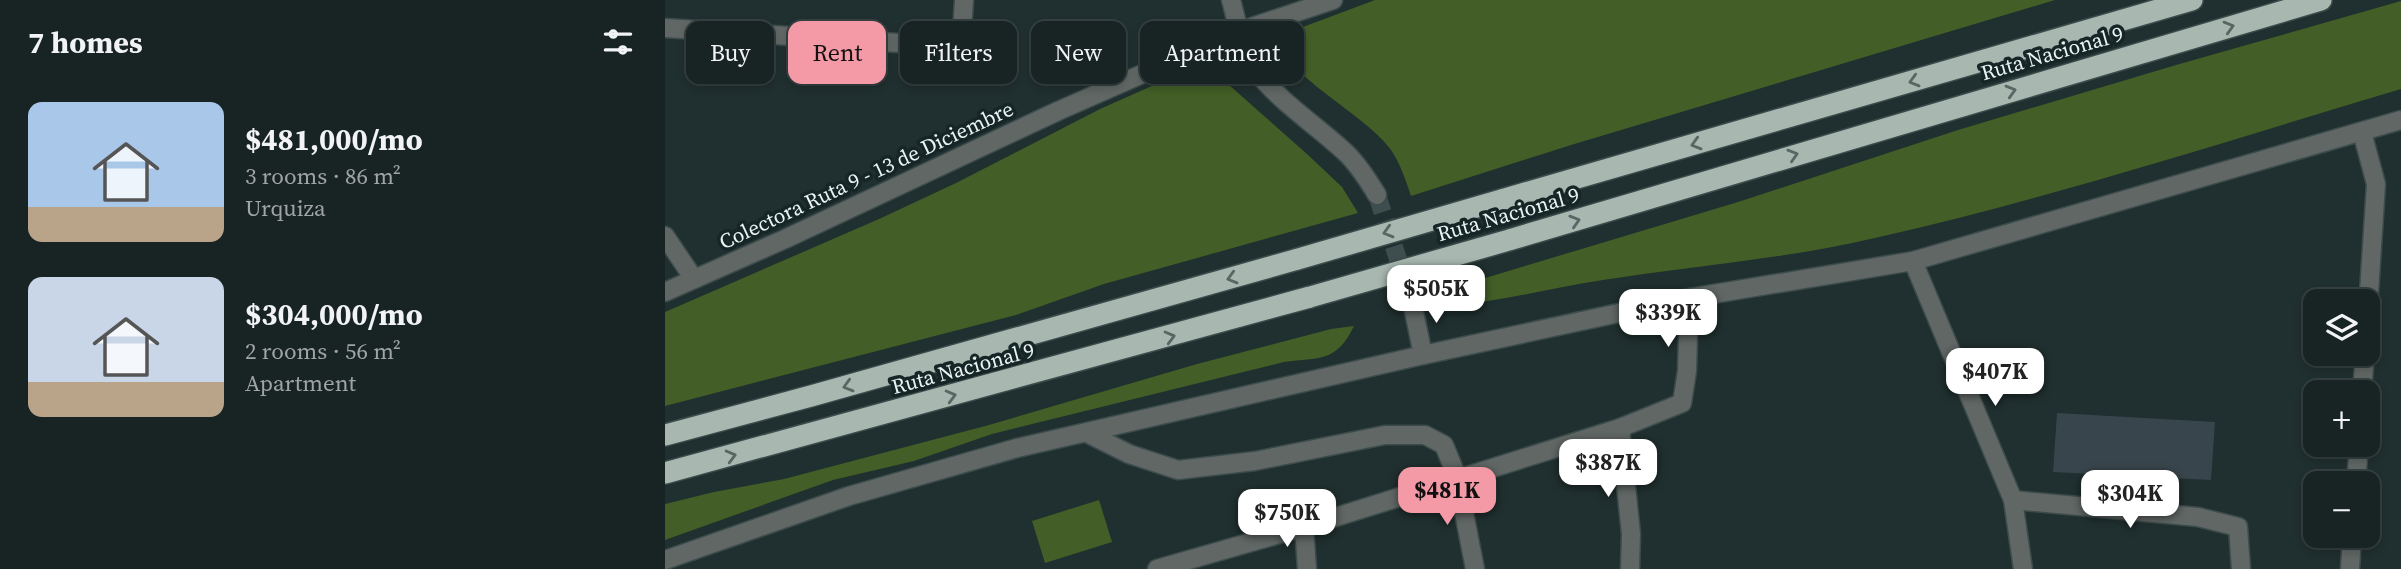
<!DOCTYPE html>
<meta charset="utf-8">
<style>
:root{--surface:#182323;--page:#212b2b;--text:#f1f3f6;--muted:#9fa4a6;--line:#364041;--accent:#f49aa7}
body{margin:0;font-family:"Source Serif 4",serif;background:var(--page);color:var(--text);height:100vh;display:flex;flex-direction:column;font-size:26px;white-space:nowrap}
*{box-sizing:border-box;margin:0}
p{font-size:23px;color:var(--muted)}
.icon{flex:none;width:38px;height:38px;fill:none;stroke:currentColor;stroke-width:2;stroke-linecap:round;stroke-linejoin:round}
.map{position:relative;flex:1;overflow:hidden}
.side{display:flex;flex-direction:column;background:var(--surface);width:665px}
.side>*{flex:none}
.banner{position:absolute;left:21px;top:21px;width:665px;height:63px;display:flex;gap:14px}
.controls{position:absolute;left:1638px;top:289px;display:grid;gap:14px}
.controls a{display:grid;place-items:center;width:77px;height:77px;border-radius:14px;background:var(--surface);box-shadow:0 4px 10px #0003,0 0 0 2px var(--line);font-size:35px}
.price{position:absolute;translate:-50% -60px;padding:0 16px;border-radius:14px;background:#fff;color:#222;font-size:23px;line-height:46px;filter:drop-shadow(0 2px 4px #0008)}
.price::after{content:'';position:absolute;left:50%;top:42px;width:21px;height:16px;margin-left:-10px;background:inherit;clip-path:polygon(0 0,100% 0,50% 100%)}
.price.current{background:var(--accent);color:#111}
ul{padding:0;list-style:none}
li{display:flex;align-items:center;gap:21px;height:175px;padding:0 28px}
li span{display:grid;place-items:center;flex:none;width:196px;height:140px;border-radius:14px;color:#555}
li>.icon{margin-inline-start:auto}
span .icon{width:84px;height:84px;fill:#fffc;stroke-width:1}
li b{font-size:30px}
h2{display:flex;justify-content:space-between;align-items:center;height:84px;padding:0 28px;font-size:30px}
.pill{padding:0 24px;border-radius:14px;background:var(--surface);box-shadow:0 4px 10px #0003,0 0 0 2px var(--line);font-size:24px;line-height:63px}
.pill.current{background:var(--accent);color:#111}
main{display:flex;flex:1;min-height:0}
.map>svg:first-child{display:block}
.green{fill:#435e26}
.building{fill:#39454c}
.lines{fill:none;stroke-linecap:round;stroke-linejoin:round}
.minor-tunnel{stroke:#3e4d4d;stroke-width:18;stroke-dasharray:18 9;stroke-linecap:butt}
.minor-casing{stroke:#3c4b4b;stroke-width:21}
.highway-casing{stroke:#3c4b4b;stroke-width:24}
.minor{stroke:#606764;stroke-width:18}
.highway{stroke:#a8b8b0;stroke-width:21}
.highway-bridge-casing{stroke:#3c4b4b;stroke-width:24;stroke-linecap:butt}
.highway-bridge{stroke:#a8b8b0;stroke-width:21}
.oneway{stroke:#586764}
.labels{text-anchor:middle;dominant-baseline:central;stroke-width:7;stroke-linejoin:round;paint-order:stroke}
.street-label{font-size:21px;fill:#ebf4f4;stroke:#162526}
</style>
<main>
<section class="side">
<h2>7 homes<svg class="icon" aria-label="filters" viewBox="0 0 24 24"><path d="M4 7h16M4 17h16"/><circle cx="9" cy="7" r="2"/><circle cx="15" cy="17" r="2"/></svg></h2>
<ul>
<li><span style="background:linear-gradient(#a9c7e8 75%,#b9a48a 0)"><svg class="icon" aria-label="home" viewBox="0 0 24 24"><path d="M3 11l9-7 9 7M6 9v11h12V9"/></svg></span><div><b>$481,000/mo</b><p>3 rooms · 86 m²</p><p>Urquiza</p></div></li>
<li><span style="background:linear-gradient(#c9d6e8 75%,#b9a48a 0)"><svg class="icon" aria-label="home" viewBox="0 0 24 24"><path d="M3 11l9-7 9 7M6 9v11h12V9"/></svg></span><div><b>$304,000/mo</b><p>2 rooms · 56 m²</p><p>Apartment</p></div></li>
</ul>
</section>
<div class="map">
<svg width="1736" height="569" viewBox="0 0 1736 569">
<rect width="100%" height="100%" fill="#202f2f"/>
<g class="green">
<path d="M710,0h680l-484,145 -160,51c-5,-15 -11,-33 -20,-46 -26,-36 -103,-72 -113,-110l9,-7z"/>
<path d="M1736,1v88c-174,52 -348,109 -526,149 -90,21 -181,28 -272,42 -39,6 -76,15 -115,21l-12,1 -9,-7 -2,-11 273,-82 220,-72 218,-65z"/>
<path d="M542,71l21,13 79,70 35,33 16,26 -254,71 -88,31 -351,91v-94l214,-93 77,-36 144,-74 72,-32z"/>
<path d="M689,326c-18,37 -34,31 -70,36l-292,72 -78,27 -81,19 -168,60v-36l49,-12 70,-13 205,-54 208,-61 134,-35z"/>
<path d="M434,500l13,42 -67,21 -13,-42z"/>
</g>
<path class="building" d="M1392,413l158,9 -4,58 -158,-8z"/>
<g class="lines">
<path class="minor-tunnel" d="M712,195l35,107"/>
<defs>
<g id="minor">
<path d="M566,0c7,24 10,51 25,71 25,32 60,54 89,81 13,12 23,28 32,43"/>
<path d="M0,28l296,19 3,-47"/>
<path d="M1697,132l14,52 -8,124"/>
<path d="M0,236l29,43"/>
<path d="M1248,261l100,239 10,69"/>
<path d="M0,292l120,-53 273,-128 182,-80 93,-31"/>
<path d="M747,302l11,53"/>
<path d="M1697,392l3,-38"/>
<path d="M955,428l11,106 -1,35"/>
<path d="M422,433l42,21 49,16 77,-9 130,-26h40l19,10 13,32 18,92"/>
<path d="M1691,483l3,-39"/>
<path d="M1348,500l185,17 40,10 3,42"/>
<path d="M639,527l3,42"/>
<path d="M0,560l184,-64 168,-48 406,-93 266,-57 224,-37 488,-141"/>
<path d="M492,569l147,-42 316,-99 62,-25 5,-32 2,-73"/>
<path d="M1685,569l2,-33"/>
</g>
<g id="highway">
<path d="M836,200l691,-200"/>
<path d="M844,240l812,-240"/>
<path d="M0,435l146,-39 487,-137"/>
<path d="M0,473l645,-176"/>
</g>
</defs>
<use href="#minor" class="minor-casing"/>
<use href="#highway" class="highway-casing"/>
<use href="#minor" class="minor"/>
<use href="#highway" class="highway"/>
<defs>
<g id="highway-bridge">
<path d="M633,259l203,-59"/>
<path d="M645,297l199,-57"/>
</g>
</defs>
<use href="#highway-bridge" class="highway-bridge-casing"/>
<use href="#highway-bridge" class="highway-bridge"/>
</g>
<defs><path id="oneway-chevron" d="M-2-3.5L2.5 0L-2 3.5" fill="none" stroke-width="1.6" stroke-linecap="round" stroke-linejoin="round" transform="scale(1.75)"/></defs>
<g class="oneway">
<use href="#oneway-chevron" transform="translate(1564 27) rotate(-16)"/>
<use href="#oneway-chevron" transform="translate(1249 81) rotate(164)"/>
<use href="#oneway-chevron" transform="translate(1346 91) rotate(-16)"/>
<use href="#oneway-chevron" transform="translate(1031 144) rotate(164)"/>
<use href="#oneway-chevron" transform="translate(1128 155) rotate(-17)"/>
<use href="#oneway-chevron" transform="translate(910 221) rotate(-17)"/>
<use href="#oneway-chevron" transform="translate(723 232) rotate(164)"/>
<use href="#oneway-chevron" transform="translate(567 278) rotate(164)"/>
<use href="#oneway-chevron" transform="translate(505 337) rotate(-15)"/>
<use href="#oneway-chevron" transform="translate(183 386) rotate(164)"/>
<use href="#oneway-chevron" transform="translate(286 396) rotate(-15)"/>
<use href="#oneway-chevron" transform="translate(66 456) rotate(-15)"/>
</g>
<g class="labels">
<g class="street-label">
<text transform="translate(1387 53) rotate(-16)">Ruta Nacional 9</text>
<text transform="translate(201 175) rotate(-25)">Colectora Ruta 9 - 13 de Diciembre</text>
<text transform="translate(843 214) rotate(-16)">Ruta Nacional 9</text>
<text transform="translate(298 368) rotate(-15)">Ruta Nacional 9</text>
</g>
</g>
</svg>
<div class="controls">
<a><svg class="icon" aria-label="layers" viewBox="0 0 24 24"><path d="M12 4l9 5-9 5-9-5zM3 14l9 5 9-5"/></svg></a>
<a>+</a>
<a>−</a>
</div>
<b class="price" style="left:771px;top:325px">$505K</b>
<b class="price" style="left:1003px;top:349px">$339K</b>
<b class="price" style="left:1330px;top:408px">$407K</b>
<b class="price" style="left:943px;top:499px">$387K</b>
<b class="price current" style="left:782px;top:527px">$481K</b>
<b class="price" style="left:1465px;top:530px">$304K</b>
<b class="price" style="left:622px;top:549px">$750K</b>
<div class="banner">
<a class="pill">Buy</a>
<a class="pill current">Rent</a>
<a class="pill">Filters</a>
<a class="pill">New</a>
<a class="pill">Apartment</a>
</div>
</div>
</main>
